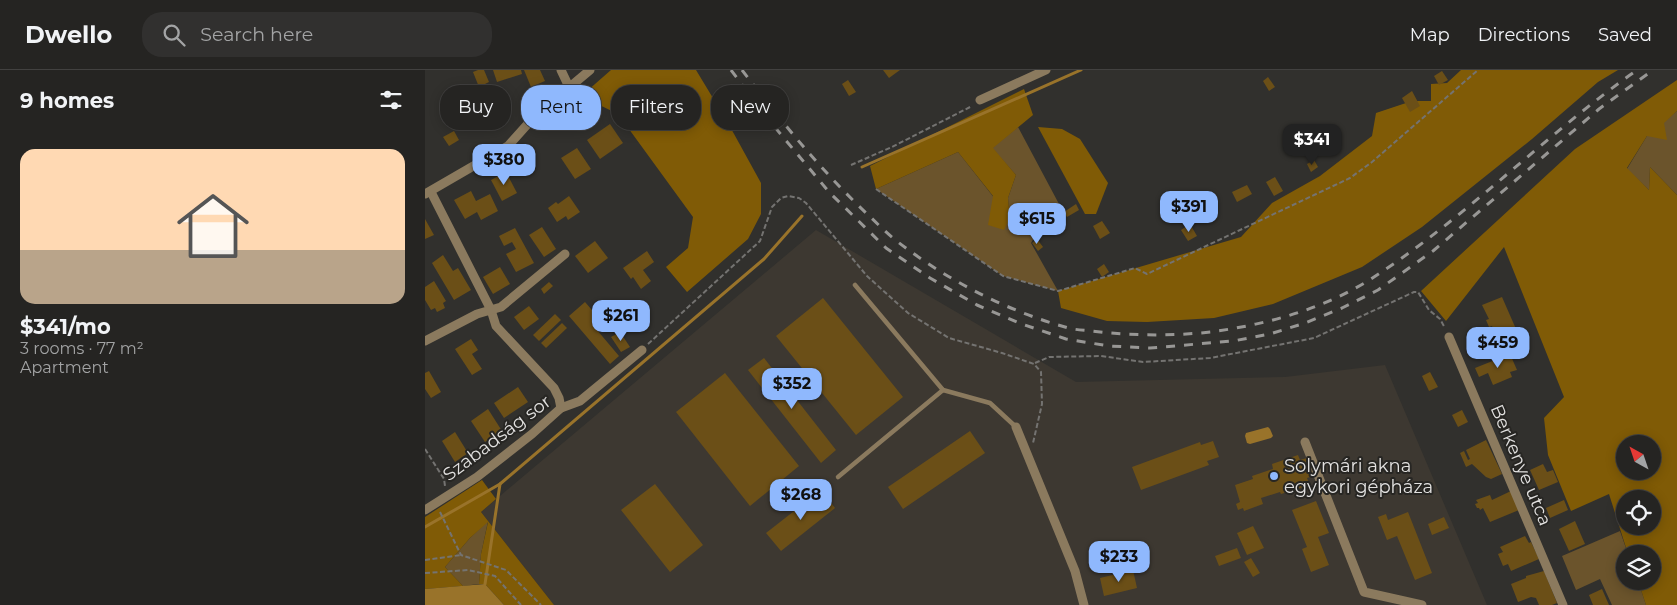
<!DOCTYPE html>
<meta charset="utf-8">
<style>
:root{--surface:#252422;--page:#31302f;--text:#f1f3f6;--muted:#a3a4a5;--line:#424140;--accent:#8fb8fd}
body{margin:0;font-family:Montserrat,sans-serif;background:var(--page);color:var(--text);height:100vh;display:flex;flex-direction:column;font-size:19px;white-space:nowrap}
*{box-sizing:border-box;margin:0}
p{font-size:16px;color:var(--muted)}
.icon{flex:none;width:28px;height:28px;fill:none;stroke:currentColor;stroke-width:2;stroke-linecap:round;stroke-linejoin:round}
.map{position:relative;flex:1;overflow:hidden}
.details{display:flex;flex-direction:column;background:var(--surface);width:425px}
.details>*{flex:none}
.banner{position:absolute;left:15px;top:15px;width:475px;height:45px;display:flex;gap:10px}
.needle{width:32px;rotate:320deg}
.tools{position:absolute;left:1191px;top:365px;display:grid;gap:10px}
.tools a{display:grid;place-items:center;width:45px;height:45px;border-radius:50%;background:var(--surface);box-shadow:0 2px 12px #0003,0 0 0 1px var(--line);font-size:25px}
.price{position:absolute;translate:-50% -42px;padding:0 11px;border-radius:10px;background:var(--accent);color:#111;font-size:16px;line-height:32px;filter:drop-shadow(0 1px 2px #0008)}
.price::after{content:'';position:absolute;left:50%;top:30px;width:15px;height:11px;margin-left:-8px;background:inherit;clip-path:polygon(0 0,100% 0,50% 100%)}
.price.selected{background:#222;color:#fff}
ul{padding:0;list-style:none}
li{display:grid;align-content:center;gap:10px;height:265px;padding:0 20px}
li span{display:grid;place-items:center;height:155px;border-radius:15px;color:#555}
li>.icon{margin-inline-start:auto}
span .icon{width:90px;height:90px;fill:#fffc;stroke-width:1}
li b{font-size:21px}
h2{display:flex;justify-content:space-between;align-items:center;height:60px;padding:0 20px;font-size:21px}
.pill{padding:0 18px;border-radius:20px;background:var(--surface);box-shadow:0 2px 12px #0003,0 0 0 1px var(--line);font-size:18px;line-height:45px}
.pill.selected{background:var(--accent);color:#111}
header{display:flex;align-items:center;gap:30px;box-sizing:border-box;height:70px;padding:0 25px;background:var(--surface);border-bottom:1px solid var(--line)}
header strong{font-size:24px}
nav{display:flex;gap:28px;margin-inline-start:auto;font-size:18px}
.search{width:350px;height:45px;background:var(--page);display:flex;align-items:center;gap:12px;box-sizing:border-box;padding:0 18px;border-radius:20px;color:var(--muted);font-size:19px}
main{display:flex;flex:1;min-height:0}
.map>svg:first-child{display:block}
.built{fill:#3d3831}
.green{fill:#6b542c}
.forest{fill:#805b06;fill-rule:evenodd}
.water{fill:#99732a}
.lines{fill:none;stroke-linecap:round;stroke-linejoin:round}
.stream{stroke:#99732a;stroke-width:3}
.building{fill:#6b4f17}
.path{stroke:#747371;stroke-width:2;stroke-dasharray:5 2.5;stroke-linecap:butt}
.service{stroke:#8b7a5e;stroke-width:4.5}
.minor{stroke:#8b7a5e;stroke-width:9}
.rail{stroke:#989795;stroke-width:3;stroke-dasharray:9 9;stroke-linecap:butt}
.poi-dot{fill:#8fb8fd;stroke:#272623;stroke-width:2}
.labels{text-anchor:middle;dominant-baseline:central;stroke-width:4;stroke-linejoin:round;paint-order:stroke}
.street-label{font-size:18px;fill:#e2e1e0;stroke:#272623}
.poi-label{font-size:18px;fill:#e2e1e0;stroke:#272623;text-anchor:start}
</style>
<header>
<strong>Dwello</strong>
<div class="search"><svg class="icon" aria-label="search" viewBox="0 0 24 24"><circle cx="10" cy="10" r="6"/><path d="M15 15l6 6"/></svg>Search here</div>
<nav><a>Map</a><a>Directions</a><a>Saved</a></nav>
</header>
<main>
<section class="details">
<h2>9 homes<svg class="icon" aria-label="filters" viewBox="0 0 24 24"><path d="M4 7h16M4 17h16"/><circle cx="9" cy="7" r="2"/><circle cx="15" cy="17" r="2"/></svg></h2>
<ul>
<li><span style="background:linear-gradient(#ffd9b3 65%,#b9a48a 0)"><svg class="icon" aria-label="home" viewBox="0 0 24 24"><path d="M3 11l9-7 9 7M6 9v11h12V9"/></svg></span><div><b>$341/mo</b><p>3 rooms · 77 m²</p><p>Apartment</p></div></li>
</ul>
</section>
<div class="map">
<svg width="1252" height="535" viewBox="0 0 1252 535">
<rect width="100%" height="100%" fill="#31302d"/>
<path class="built" d="M391,160l260,152 209,-5 100,-12 102,240h-933l-73,-93z"/>
<g class="green">
<path d="M1252,41v84l-27,-28 -1,23 -22,-21 20,-33z"/>
<path d="M593,57l41,77 -25,16 2,15 -5,8 27,48 -55,-15 -127,-87 82,-37 52,66 -2,-20 8,-23 -24,-27z"/>
<path d="M63,451l-7,33 -2,30 -16,2 -18,-19 25,-29z"/>
<path d="M1195,461l8,23h-3v27h13l8,24h-34l-12,-26 -24,11 -14,-34z"/>
</g>
<g class="forest">
<path d="M186,0h85l32,53 33,60v31l-13,25 -61,53 -21,-25 22,-19 5,-31 -75,-103 -31,-15v-8z"/>
<path d="M1036,0h157l-20,12 -66,57 -110,88 -60,40 -89,37 -59,14 -67,4 -40,-1 -46,-13 -3,-17 183,-54 31,-34 48,-27 52,-40 4,-23 36,-12h19v-17l16,-1z"/>
<path d="M1252,10v31l-13,12 3,17 -20,-4 -20,32 22,22 1,-23 27,28v410h-31l-8,-24h15v-27h-25l-19,-60 -38,17 -23,-56 -4,-37 20,-21 -60,-150 -58,74 -25,-30 154,-142zM1200,374h28v27h-28zM1200,429h28v27h-28z"/>
<path d="M599,19l9,26 -40,33 23,27 -8,23 2,20 -6,12 -16,-5 5,-29 -35,-44 -82,37 -6,-23z"/>
<path d="M613,57l24,2 18,10 28,44 -12,31h-11z"/>
<path d="M57,410l14,19 -15,13 73,93h-50l-19,-21h-6l2,-30 7,-32 -18,16 -25,29 18,19 -38,3v-72z"/>
</g>
<g class="water">
<path d="M843,357l2,2 3,7 -2,2 -21,6 -3,-1 -2,-7 1,-3z"/>
<path d="M60,514l19,21h-79v-16z"/>
</g>
<g class="lines">
<g class="stream">
<path d="M437,97l219,-97"/>
<path d="M0,457l75,-43 264,-225 38,-43"/>
<path d="M60,514l15,-100"/>
</g>
</g>
<g class="building">
<path d="M53,0h6l5,12 -10,5 -6,-15z"/>
<path d="M68,0h28l1,4 -25,8z"/>
<path d="M99,0h16l5,11 -14,6z"/>
<path d="M458,0h17l-11,8z"/>
<path d="M1017,1l6,9 -9,5 -5,-9z"/>
<path d="M843,7l7,10 -6,4 -6,-10z"/>
<path d="M423,10l8,12 -7,4 -7,-12z"/>
<path d="M69,15l11,19 -15,9 -11,-19z"/>
<path d="M987,21l8,15 -10,6 -8,-14z"/>
<path d="M49,36l9,15 -11,7 -10,-15z"/>
<path d="M185,54l13,19 -23,16 -13,-19z"/>
<path d="M29,61l5,9 -10,6 -6,-9z"/>
<path d="M152,78l14,21 -16,10 -14,-21z"/>
<path d="M889,90l4,7 -7,5 -4,-8z"/>
<path d="M81,102l11,21 -15,8 -11,-21z"/>
<path d="M850,107l8,14 -9,5 -8,-14z"/>
<path d="M822,115l5,9 -15,8 -5,-10z"/>
<path d="M46,121l5,10 14,-7 8,17 -17,9 -4,-8 -12,7 -11,-19z"/>
<path d="M144,126l11,16 -12,8 -2,-4 -9,6 -9,-14 8,-6 2,2z"/>
<path d="M651,134l3,6 -12,7 -3,-5z"/>
<path d="M767,140l6,10 -7,4 -6,-10z"/>
<path d="M0,149l9,16 -9,4z"/>
<path d="M677,151l8,12 -10,6 -7,-13z"/>
<path d="M765,154l7,12 -9,5 -7,-11z"/>
<path d="M117,157l14,22 -12,8 -15,-22z"/>
<path d="M90,158l19,35 -18,9 -10,-18 10,-5 -4,-7 -8,4 -5,-10z"/>
<path d="M612,169l6,8 -5,4 -6,-8z"/>
<path d="M170,171l13,17 -20,15 -13,-17z"/>
<path d="M222,181l7,11 -11,8 8,11 -10,8 -8,-12 -2,2 -8,-11z"/>
<path d="M18,185l10,16 5,-3 13,22 -17,10 -22,-37z"/>
<path d="M679,194l5,8 -7,5 -5,-8z"/>
<path d="M75,197l10,17 -17,10 -10,-17z"/>
<path d="M9,211l12,20 -3,2 2,5 -8,4 -2,-4 -4,2 -6,-10v-13z"/>
<path d="M124,212l4,4 -9,8 -3,-5z"/>
<path d="M1077,227l14,32 -19,9 -5,-12 -3,1 -3,-7 3,-1 -7,-14z"/>
<path d="M398,228l80,99 -47,38 -80,-99z"/>
<path d="M160,232l19,22 -7,6 22,26 -9,8 -41,-48z"/>
<path d="M104,236l10,13 -15,11 -10,-13z"/>
<path d="M130,244l6,6 -22,21 -6,-6z"/>
<path d="M137,253l5,5 -21,20 -5,-5z"/>
<path d="M195,262l10,15 -9,5 -10,-15z"/>
<path d="M46,269l7,11 -6,4 10,15 -10,6 -17,-26z"/>
<path d="M1085,284l7,16 -7,2 2,5 -19,8 -5,-12 -9,4 -4,-9z"/>
<path d="M339,288l72,92 -15,13 -73,-93z"/>
<path d="M4,301l12,21 -10,6 -6,-9v-16z"/>
<path d="M1005,302l8,15 -9,4 -7,-15z"/>
<path d="M300,303l74,93 -49,40 -74,-94z"/>
<path d="M93,317l10,15 -24,16 -10,-15z"/>
<path d="M63,339l14,22 -17,11 -14,-21z"/>
<path d="M1037,340l6,12 -10,5 -6,-12z"/>
<path d="M545,361l15,22 -82,56 -15,-22z"/>
<path d="M30,362l13,21 -13,9 -13,-21z"/>
<path d="M1061,370l16,34 -11,5 -5,-2 -14,-13 -6,3 -6,-14 4,-2 4,9 2,-1 -4,-9z"/>
<path d="M788,371l6,16 -12,4 2,4 -68,25 -9,-23 68,-25 1,3z"/>
<path d="M873,385l2,5 7,-2 6,18 -6,2 3,7 -29,9 -1,-2 -19,6 2,6 -19,7 -1,-3 -5,2 -2,-6 4,-2 -5,-17 18,-6 -1,-3 21,-7 -1,-5z"/>
<path d="M1118,394l4,8 6,-2 5,12 -19,8 -9,-20z"/>
<path d="M230,414l48,61 -33,27 -49,-62z"/>
<path d="M396,420l14,18 -54,43 -15,-18z"/>
<path d="M1086,421l8,19 -29,12 -7,-14 -3,2 -1,-2h-2l-2,-4 3,-1 -2,-3 14,-5 2,5z"/>
<path d="M1139,430l4,10 -18,8 -4,-10z"/>
<path d="M891,431l13,32 -11,4 11,28 -18,7 -9,-23 5,-2 -15,-37z"/>
<path d="M983,442l24,61 -17,7 -18,-44 -10,4 -9,-23 8,-3 2,6z"/>
<path d="M1019,447l5,11 -17,7 -4,-11z"/>
<path d="M1150,451l10,23 -16,7 -10,-22z"/>
<path d="M828,456l11,22 -17,7 -10,-22z"/>
<path d="M1100,466l4,7 2,-1 8,17 -28,12 -3,-7 -5,2 -5,-12 5,-2 -3,-5z"/>
<path d="M812,478l4,10 -22,8 -4,-10z"/>
<path d="M826,488l9,15 -7,4 -9,-15z"/>
<path d="M708,500l4,18 -33,8 -4,-18z"/>
<path d="M1119,501l13,32 -5,2h-13l-3,-7 -5,-1 -13,5 -7,-18 15,-6v-2z"/>
<path d="M1177,519l7,16h-16l-4,-10z"/>
</g>
<g class="lines">
<g class="path">
<path d="M426,95l41,-18 80,-41"/>
<path d="M451,119l127,87 55,15 77,-23 12,6 203,-96 22,-16 106,-92"/>
<path d="M223,274l112,-103 12,-34 9,-9 7,-2 11,2 7,5 61,73 41,37 41,25 53,15 32,11 7,8 1,32 -9,39"/>
<path d="M610,293l14,-6 52,-1 42,6 67,-4 104,-20 100,-46h4l11,18 11,9 5,9"/>
<path d="M0,379l19,30 1,7"/>
<path d="M15,442l21,43 45,15 35,35"/>
<path d="M0,490l36,-5"/>
<path d="M0,503l43,-3 27,6 26,29"/>
</g>
<g class="service">
<path d="M109,47c4,3 8,8 13,10 12,4 31,-12 41,-18"/>
<path d="M430,215l88,105 47,13 26,24"/>
<path d="M413,407l105,-87"/>
</g>
<g class="minor">
<path d="M136,0l8,17"/>
<path d="M555,30l66,-30"/>
<path d="M6,122l60,118 5,16 58,62 5,10 2,10"/>
<path d="M0,124l83,-48 26,-29 56,-47"/>
<path d="M1024,267l114,268"/>
<path d="M0,271l52,-27 24,-7 64,-53"/>
<path d="M591,357l59,144 9,34"/>
<path d="M880,372l59,150 58,13"/>
<path d="M0,440l52,-33 55,-43 29,-26 19,-7 62,-51"/>
</g>
<g class="rail">
<path d="M306,0l32,43 66,79 57,56 44,30 47,27 42,18 47,16 43,7 41,2 83,-7 37,-7 35,-11 37,-15 36,-18 55,-39 166,-142 54,-39"/>
<path d="M317,0c38,50 78,99 124,143 10,9 20,20 32,29 49,38 107,68 167,85 9,3 18,3 27,4 40,5 80,5 119,1 57,-8 114,-23 163,-55 94,-61 172,-143 263,-207"/>
</g>
</g>
<circle class="poi-dot" cx="849" cy="406" r="5"/>
<g class="labels">
<g class="street-label">
<text transform="translate(72 368) rotate(-37)">Szabadság sor</text>
<text transform="translate(1096 395) rotate(67)">Berkenye utca</text>
</g>
<g class="poi-label">
<text x="859" y="396">Solymári akna<tspan x="859" dy="21">egykori gépháza</tspan></text>
</g>
</g>
</svg>
<div class="tools">
<a><svg class="needle" viewBox="-14 -14 28 28"><path d="M0-13l5 13h-10z" fill="#e53935"/><path d="M0 13l5-13h-10z" fill="#a3a4a5"/></svg></a>
<a><svg class="icon" aria-label="locate" viewBox="0 0 24 24"><circle cx="12" cy="12" r="6"/><path d="M12 2v4M12 18v4M2 12h4M18 12h4"/></svg></a>
<a><svg class="icon" aria-label="layers" viewBox="0 0 24 24"><path d="M12 4l9 5-9 5-9-5zM3 14l9 5 9-5"/></svg></a>
</div>
<b class="price selected" style="left:887px;top:96px">$341</b>
<b class="price" style="left:79px;top:116px">$380</b>
<b class="price" style="left:764px;top:163px">$391</b>
<b class="price" style="left:612px;top:175px">$615</b>
<b class="price" style="left:196px;top:272px">$261</b>
<b class="price" style="left:1073px;top:299px">$459</b>
<b class="price" style="left:367px;top:340px">$352</b>
<b class="price" style="left:376px;top:451px">$268</b>
<b class="price" style="left:694px;top:513px">$233</b>
<div class="banner">
<a class="pill">Buy</a>
<a class="pill selected">Rent</a>
<a class="pill">Filters</a>
<a class="pill">New</a>
</div>
</div>
</main>
